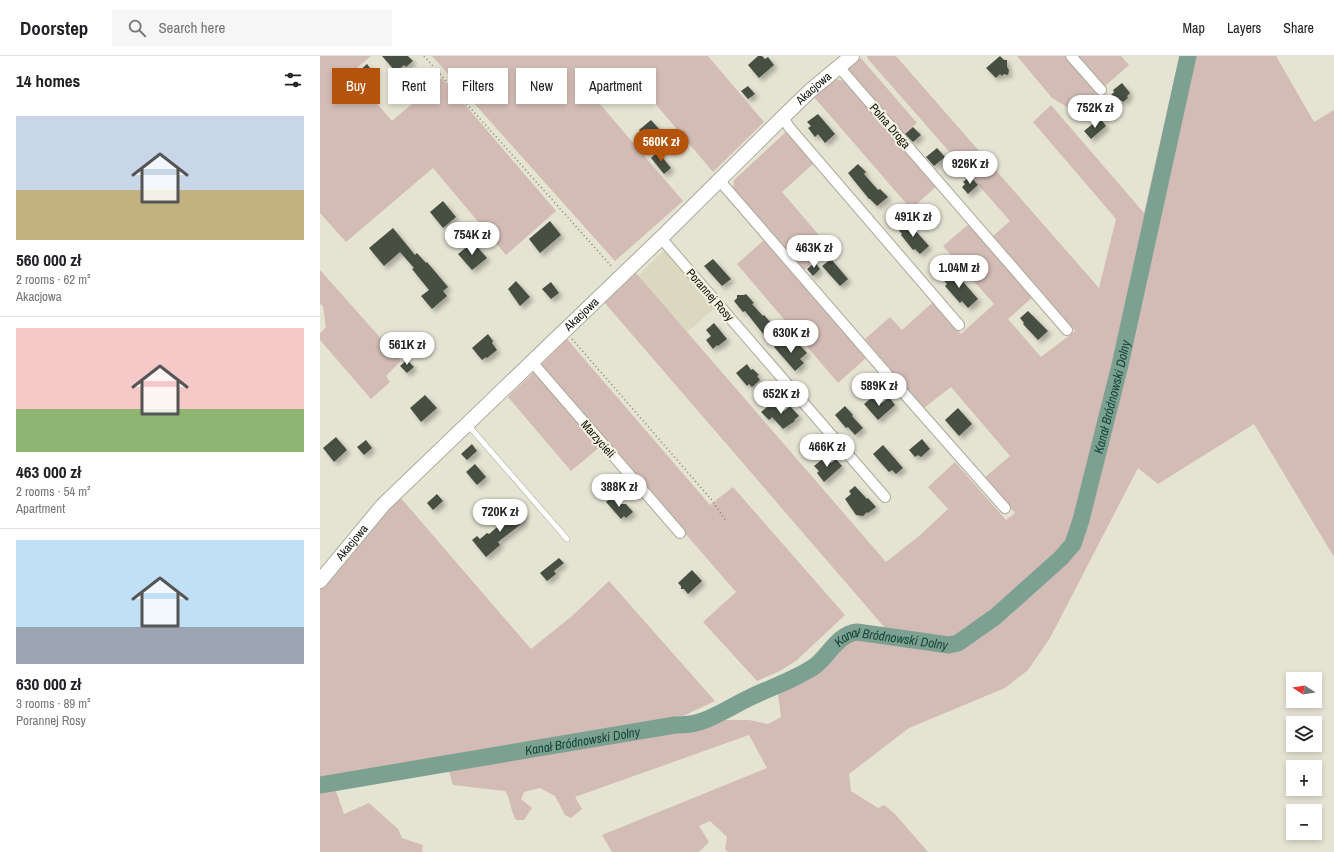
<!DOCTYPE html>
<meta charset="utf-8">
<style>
:root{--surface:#fff;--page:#f6f6f6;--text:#202124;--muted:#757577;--line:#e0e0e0;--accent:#b45309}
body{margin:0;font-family:"Archivo Narrow",sans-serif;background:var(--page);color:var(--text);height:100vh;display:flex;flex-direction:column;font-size:15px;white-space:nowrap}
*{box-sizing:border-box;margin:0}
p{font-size:13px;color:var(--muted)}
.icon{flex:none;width:22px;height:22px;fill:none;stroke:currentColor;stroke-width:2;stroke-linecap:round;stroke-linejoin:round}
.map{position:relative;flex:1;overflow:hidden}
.side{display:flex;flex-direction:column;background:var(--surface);width:320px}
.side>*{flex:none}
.banner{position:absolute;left:12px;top:12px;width:380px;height:36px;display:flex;gap:8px}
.needle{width:26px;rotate:282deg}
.tools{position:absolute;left:966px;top:616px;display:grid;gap:8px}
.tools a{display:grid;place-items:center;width:36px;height:36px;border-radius:0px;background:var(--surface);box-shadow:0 2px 6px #0003;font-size:20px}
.price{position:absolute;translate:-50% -34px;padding:0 9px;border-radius:14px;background:#fff;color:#222;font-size:13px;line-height:26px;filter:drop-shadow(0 1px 2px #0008)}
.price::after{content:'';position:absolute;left:50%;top:24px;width:12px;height:9px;margin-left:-6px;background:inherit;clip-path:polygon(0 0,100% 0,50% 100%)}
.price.current{background:var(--accent);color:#fff}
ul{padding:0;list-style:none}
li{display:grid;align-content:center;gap:8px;height:212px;padding:0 16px}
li+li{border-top:1px solid var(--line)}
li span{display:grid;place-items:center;height:124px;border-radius:0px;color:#555}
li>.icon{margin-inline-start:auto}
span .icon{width:72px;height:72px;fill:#fffc;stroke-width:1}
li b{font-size:17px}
h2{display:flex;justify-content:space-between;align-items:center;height:48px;padding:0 16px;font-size:17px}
.pill{padding:0 14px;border-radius:0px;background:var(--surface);box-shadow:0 2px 6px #0003;font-size:14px;line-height:36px}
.pill.current{background:var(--accent);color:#fff}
header{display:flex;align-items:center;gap:24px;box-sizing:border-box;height:56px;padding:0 20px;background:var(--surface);border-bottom:1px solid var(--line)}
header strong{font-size:19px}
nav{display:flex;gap:22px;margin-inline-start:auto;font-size:14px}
.search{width:280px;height:36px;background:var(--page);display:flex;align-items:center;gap:10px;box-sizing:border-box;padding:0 14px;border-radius:0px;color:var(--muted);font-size:15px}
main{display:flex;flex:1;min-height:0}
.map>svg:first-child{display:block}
.built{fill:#dbd8c0}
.green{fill:#d3bcb5}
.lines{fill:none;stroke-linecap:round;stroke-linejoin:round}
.river{stroke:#7ca192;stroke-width:17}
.building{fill:#474f43;filter:url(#shadow)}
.lane-casing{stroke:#abaa9a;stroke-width:6}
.street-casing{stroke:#abaa9a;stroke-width:12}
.secondary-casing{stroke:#abaa9a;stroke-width:16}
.path{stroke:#7f7e73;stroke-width:1.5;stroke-dasharray:1 3;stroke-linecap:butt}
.lane{stroke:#fff;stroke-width:5}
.street{stroke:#fff;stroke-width:10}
.secondary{stroke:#fff;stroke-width:14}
.labels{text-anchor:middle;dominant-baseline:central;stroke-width:4;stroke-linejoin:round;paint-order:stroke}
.street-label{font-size:12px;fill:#11110b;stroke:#f3f1e0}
.water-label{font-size:13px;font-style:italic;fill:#144736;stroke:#f3f1e0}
</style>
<header>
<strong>Doorstep</strong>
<div class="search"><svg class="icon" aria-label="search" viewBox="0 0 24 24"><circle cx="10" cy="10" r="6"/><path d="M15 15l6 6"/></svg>Search here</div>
<nav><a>Map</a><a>Layers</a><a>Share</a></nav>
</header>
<main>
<section class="side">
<h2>14 homes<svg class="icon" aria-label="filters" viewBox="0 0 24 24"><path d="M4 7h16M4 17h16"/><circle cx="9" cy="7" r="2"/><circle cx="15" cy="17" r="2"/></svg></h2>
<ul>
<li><span style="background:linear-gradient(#c9d6e8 60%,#c2b280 0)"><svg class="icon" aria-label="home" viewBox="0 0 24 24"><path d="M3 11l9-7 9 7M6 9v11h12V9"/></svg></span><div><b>560 000 zł</b><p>2 rooms · 62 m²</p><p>Akacjowa</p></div></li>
<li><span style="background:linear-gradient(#f6c9c9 65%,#8fb573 0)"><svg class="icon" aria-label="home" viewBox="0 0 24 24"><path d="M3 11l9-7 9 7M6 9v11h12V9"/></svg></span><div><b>463 000 zł</b><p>2 rooms · 54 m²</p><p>Apartment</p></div></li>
<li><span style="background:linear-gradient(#bfe0f5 70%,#9aa5b1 0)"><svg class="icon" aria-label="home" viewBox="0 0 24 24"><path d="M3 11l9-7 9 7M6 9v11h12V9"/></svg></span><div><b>630 000 zł</b><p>3 rooms · 89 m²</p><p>Porannej Rosy</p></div></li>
</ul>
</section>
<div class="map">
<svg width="1014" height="796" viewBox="0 0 1014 796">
<defs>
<filter id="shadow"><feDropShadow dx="3.5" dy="3.5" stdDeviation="2" flood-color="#0004"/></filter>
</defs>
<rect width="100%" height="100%" fill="#e5e4d3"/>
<path class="built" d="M344,194l51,58 -28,24 -49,-56z"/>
<g class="green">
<path d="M0,0h51l-20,17 41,48 50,-43 114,133 -50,44 -73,-87 -87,74 -26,-29z"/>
<path d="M112,0h276l56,66 -51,50 -87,-103 -33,27 90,105 -68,60z"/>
<path d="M547,0h29l203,232 17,-69 -83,-97 18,-17 93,108 35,-156 -1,-1h98l38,66 20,-12v447l-80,-133 -96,60 -20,-16 -88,170 -22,32 -23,18 -96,40 -60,46 2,17 27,17 6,-3 11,9 33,38h-200l-3,-3 2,-12 -17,-16 -11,5 10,16 -10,10h-87l-10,-17 165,-67 -18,-33 -174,62 7,12 -11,9 -6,-3 -10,-19 -15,-8 -16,4 -3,7 11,9 -8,12h-8c-7,-12 -4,-19 -11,-29l-52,-6 -5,-16 -113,19 9,26 25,-11 29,26 4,9 21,7 -1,7h-102v-262l46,-56 34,-37 131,152 41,-33 37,-35 106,120 -32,15 -21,4 6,13 50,-13h31l19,4 13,-7 -3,-23 31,-14 46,-43 -5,-13 35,4 -281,-326 32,-29 250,289 33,-26 29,-27 -20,-22 27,-25 51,58 9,-7 -31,-35 26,-22 -59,-69 -27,21 -59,-69 25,-22 12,13 31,-28 28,32 33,-30 -51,-58 27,-23 64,73 -26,23 33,38 34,-26 -82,-95 17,-15 -142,-162z"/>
<path d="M697,0h49l32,37 -26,17 -20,-12z"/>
<path d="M757,0h44l8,9 -25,22z"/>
<path d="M541,2l56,65 -14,12 -57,-66z"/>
<path d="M514,23l11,2 92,105 -26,23 -97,-112z"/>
<path d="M467,75l26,33 -31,28 48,56 -26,22 -71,-82 1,-8z"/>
<path d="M444,184l102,118 -28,25 -101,-119z"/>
<path d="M0,214l81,91 -15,15 4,6 -19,17 -51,-59v-7l6,-6 -3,-21 -3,-2z"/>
<path d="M247,283l143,166 23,-18 112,128 -48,45 -17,11 -23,10 -54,-59 33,-30 -196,-226z"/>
<path d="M215,315l66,75 -30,25 -63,-74z"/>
</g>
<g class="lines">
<path class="river" id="s1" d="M0,729l355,-60c9,0 16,0 24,-3 15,-4 35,-17 50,-24 22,-11 46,-18 66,-32 14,-11 23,-32 42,-34l92,13 9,-2 37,-26 66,-59 12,-14 8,-24 39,-155 68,-309"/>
</g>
<g class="building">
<path d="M62,0h26l5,5 -7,6 -2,-2 -8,7z"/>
<path d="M438,0h4l3,3 3,-2 6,8 -15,13 -11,-13z"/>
<path d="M680,0l4,4h3v7l2,3 -1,5 -4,-1 -2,2 -2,-2 -4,4 -10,-10z"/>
<path d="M47,8l6,8 -8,7 -7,-7z"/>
<path d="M802,27l8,10 -3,3 1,2 -5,4 -2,-2 -3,3 -7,-8 3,-3 -1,-2z"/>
<path d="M428,30l7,8 -7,5 -7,-8z"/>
<path d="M498,58l17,20 -10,9 -7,-9 -3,3 -7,-9 3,-2 -4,-4z"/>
<path d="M780,62l6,8 -15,13 -7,-8z"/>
<path d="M331,64l9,10 -12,10 -9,-10z"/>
<path d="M593,71l8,8 -8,7 -8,-8z"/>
<path d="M617,92l8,9 -11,9 -8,-9z"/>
<path d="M338,96l13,16 -7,6 -13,-16z"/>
<path d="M538,108l8,8 -2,2 14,16 2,-1 8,8 -11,9 -7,-7h-1l-21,-26z"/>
<path d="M650,120l8,9 -10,9 -6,-7 3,-3 -2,-2z"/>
<path d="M123,145l13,16 -13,11 -13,-16z"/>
<path d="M586,164l23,26 -9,8 -5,-5 -2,1 -12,-15 1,-1 -5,-6z"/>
<path d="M230,165l11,14 -21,18 -11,-14z"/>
<path d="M73,172l22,27 2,-2 9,10 1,-1 21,25 -5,4 4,5 -15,13 -11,-13 8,-6 -17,-21 2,-1 -14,-16 -16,14 -15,-18z"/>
<path d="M153,186l14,16 -15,12 -14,-16z"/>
<path d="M393,203l18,20 -9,7 -18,-20z"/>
<path d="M511,203l17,20 -8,7 -18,-20z"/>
<path d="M495,206l5,7 -7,7 -6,-7z"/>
<path d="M632,213l26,30 -10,9 -6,-7 -2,2 -15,-17 2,-2 -5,-6z"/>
<path d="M196,225l14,16 -10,9 -12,-17z"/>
<path d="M231,226l8,11 -8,6 -9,-10z"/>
<path d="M426,238l8,9 -2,1 11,12 1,-1 8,9 -2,2v6h-3l-3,3 -19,-24 -2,1 -9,-11 3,-3v-3h7z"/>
<path d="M708,255l20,20 -10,9 -15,-16 1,-1 -4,-5z"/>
<path d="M394,267l13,16 -9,7 -1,-1 -4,4 -7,-9 5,-4 -5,-6z"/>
<path d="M168,278l5,7 -1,2 5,7 -10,8 -1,-1 -4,3 -10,-12z"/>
<path d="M463,283l7,9 7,-6 10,11 -7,6 4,4 -9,8 -21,-24z"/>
<path d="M87,304l7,7 -7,6 -7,-7z"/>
<path d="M427,308l4,6 2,-1 6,6 -2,1 3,4 -8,7 -3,-3 -2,2 -11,-13z"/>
<path d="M105,339l12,13 -16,14 -11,-14z"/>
<path d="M555,339l7,8 7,-6 6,8 -17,15 -14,-16z"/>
<path d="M452,347l7,8 2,-3 3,3 6,-5 9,10 -5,4 1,1 -12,8 -11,-12 -3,3 -8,-8z"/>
<path d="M525,350l8,9 -1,1 11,12 -8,7 -7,-8 -2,1 -11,-13z"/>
<path d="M638,352l14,16 -13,12 -14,-16z"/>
<path d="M16,381l11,13 -13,12 -11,-14z"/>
<path d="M602,383l8,10 -9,8 -3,-2 -3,2 -6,-7z"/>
<path d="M46,384l6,8 -8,7 -7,-8z"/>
<path d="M152,388l5,7 -10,9 -6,-6z"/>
<path d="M563,389l20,23 -7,6 -4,-4 -3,2 -16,-18z"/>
<path d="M505,401l6,6 5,-4 6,7 -18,16 -7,-9 2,-2 -5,-5z"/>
<path d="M155,408l11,13 -9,8 -11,-13z"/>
<path d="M535,430l12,13 1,-1 8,9 -8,6 -1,-1 -4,4 -7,-1 -11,-16 6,-5 -2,-3z"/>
<path d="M117,438l6,7 -10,9 -6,-7z"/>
<path d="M293,440l7,8h6l7,8 -7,6 -2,-2 -3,3 -15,-17z"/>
<path d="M199,452l7,7 -4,3 3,3 -27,21 2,3 -14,12 -14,-17 5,-4 3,3 7,-6 2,1 21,-18 -2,-2 7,-5 1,2z"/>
<path d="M239,502l5,5 -10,8 2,3 -9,7 -7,-8z"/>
<path d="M372,514l10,11 -14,13 -4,-5h-3v-3l-3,-3z"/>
</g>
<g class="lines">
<defs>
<path id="lane" d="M148,369l99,114"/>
<g id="street">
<path d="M751,0l30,34"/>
<path d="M519,11l228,263"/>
<path d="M463,61l6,10 170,198"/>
<path d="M399,124l174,201 112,127"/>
<path d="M341,182l224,259"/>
<path d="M212,306l148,171"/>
</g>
<g id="secondary">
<path id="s2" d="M0,525l63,-76 278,-267 122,-121 28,-27 41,-34"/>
</g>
</defs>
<use href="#lane" class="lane-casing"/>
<use href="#street" class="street-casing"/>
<use href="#secondary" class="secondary-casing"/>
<g class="path">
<path d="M104,0l189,212"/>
<path d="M252,283l139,160 15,22"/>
</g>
<use href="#lane" class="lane"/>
<use href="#street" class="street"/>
<use href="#secondary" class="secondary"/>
</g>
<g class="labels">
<g class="street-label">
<text stroke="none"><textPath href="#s2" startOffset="698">Akacjowa</textPath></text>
<text transform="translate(570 70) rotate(49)">Polna Droga</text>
<text transform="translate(390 239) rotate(49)">Porannej Rosy</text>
<text stroke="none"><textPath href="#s2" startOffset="374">Akacjowa</textPath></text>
<text transform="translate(278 383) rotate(49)">Marzycieli</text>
<text stroke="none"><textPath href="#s2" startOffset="50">Akacjowa</textPath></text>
</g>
<g class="water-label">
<text stroke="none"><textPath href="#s1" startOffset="975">Kanał Bródnowski Dolny</textPath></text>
<text stroke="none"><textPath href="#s1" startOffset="602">Kanał Bródnowski Dolny</textPath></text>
<text stroke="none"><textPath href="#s1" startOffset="266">Kanał Bródnowski Dolny</textPath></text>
</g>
</g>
</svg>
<div class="tools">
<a><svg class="needle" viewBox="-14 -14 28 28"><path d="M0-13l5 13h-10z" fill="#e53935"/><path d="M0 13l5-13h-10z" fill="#757577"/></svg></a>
<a><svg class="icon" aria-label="layers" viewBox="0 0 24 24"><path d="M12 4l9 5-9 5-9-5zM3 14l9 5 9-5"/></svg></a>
<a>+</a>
<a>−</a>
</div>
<b class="price" style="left:775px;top:73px">752K zł</b>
<b class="price current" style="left:341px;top:107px">560K zł</b>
<b class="price" style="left:650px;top:129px">926K zł</b>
<b class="price" style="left:593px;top:182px">491K zł</b>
<b class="price" style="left:152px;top:200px">754K zł</b>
<b class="price" style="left:494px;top:213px">463K zł</b>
<b class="price" style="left:639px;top:233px">1.04M zł</b>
<b class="price" style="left:471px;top:298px">630K zł</b>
<b class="price" style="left:87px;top:310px">561K zł</b>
<b class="price" style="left:559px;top:351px">589K zł</b>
<b class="price" style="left:461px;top:359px">652K zł</b>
<b class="price" style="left:507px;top:412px">466K zł</b>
<b class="price" style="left:299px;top:452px">388K zł</b>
<b class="price" style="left:180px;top:477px">720K zł</b>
<div class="banner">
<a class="pill current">Buy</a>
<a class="pill">Rent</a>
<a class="pill">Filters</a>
<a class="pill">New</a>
<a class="pill">Apartment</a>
</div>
</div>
</main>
